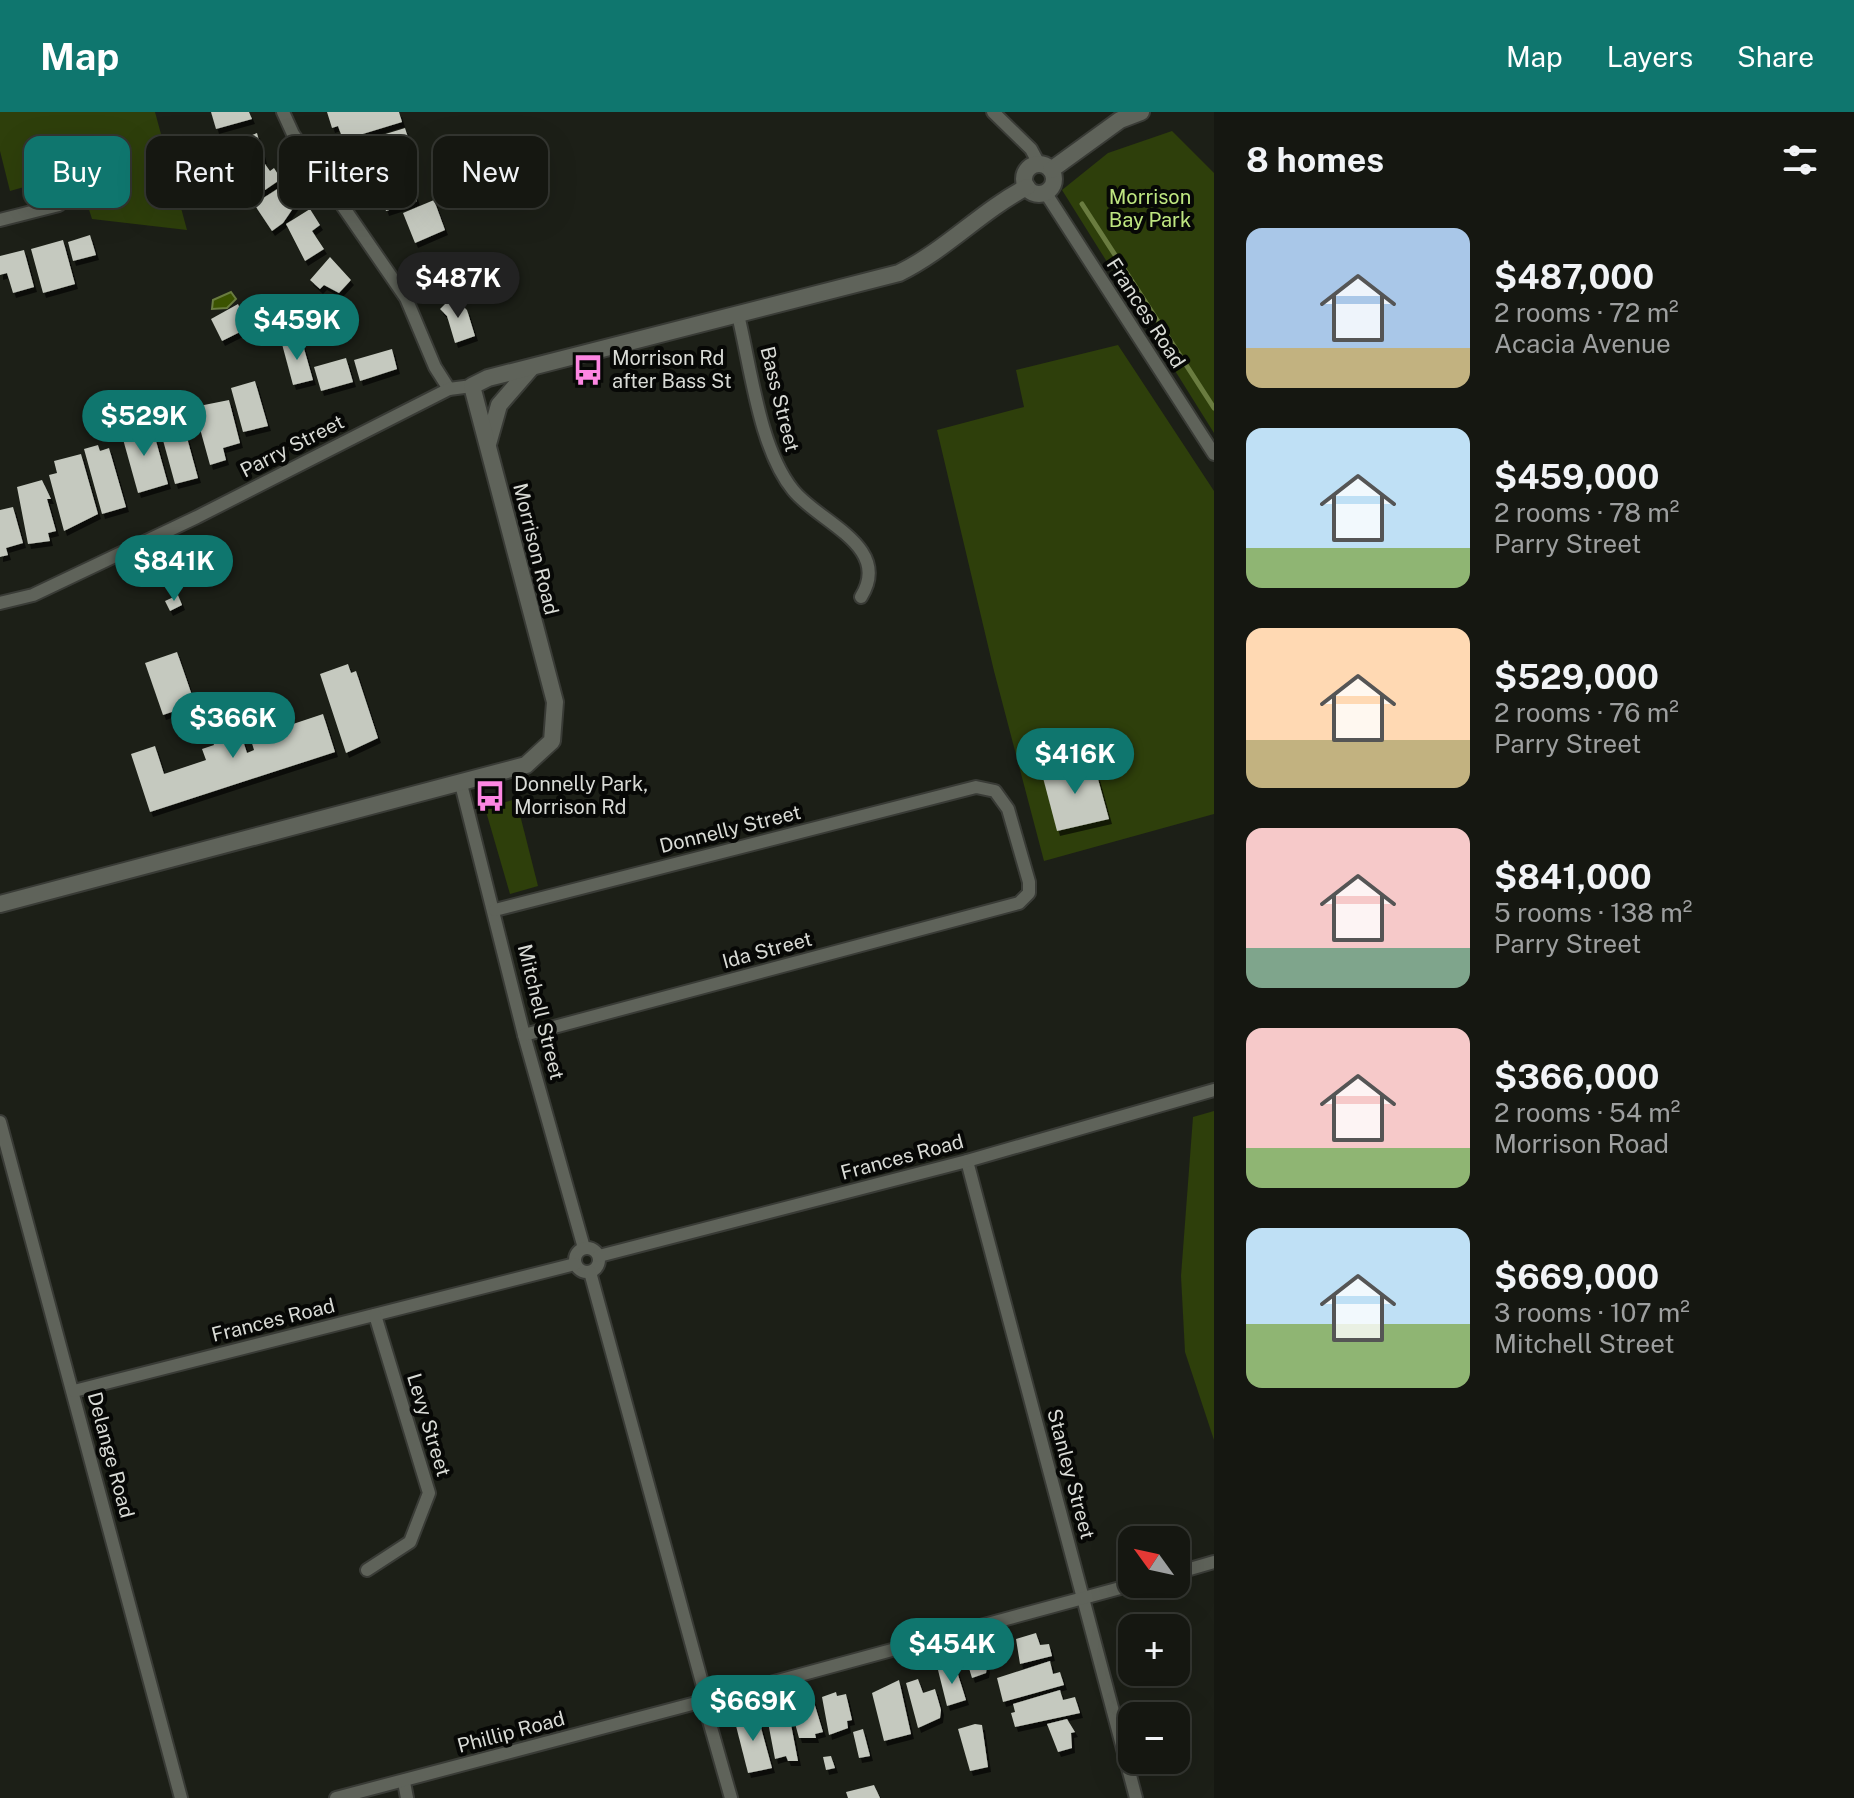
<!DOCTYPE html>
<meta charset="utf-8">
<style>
:root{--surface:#151711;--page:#1e201a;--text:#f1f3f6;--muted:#9d9f9f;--line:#343631;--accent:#0f766e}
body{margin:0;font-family:"Public Sans",sans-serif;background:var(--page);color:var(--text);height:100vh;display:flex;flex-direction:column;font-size:30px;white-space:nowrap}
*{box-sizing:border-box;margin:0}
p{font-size:26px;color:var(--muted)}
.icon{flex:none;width:44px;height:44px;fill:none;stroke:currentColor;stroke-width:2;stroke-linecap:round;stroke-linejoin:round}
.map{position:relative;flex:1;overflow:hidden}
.panel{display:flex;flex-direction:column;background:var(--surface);width:640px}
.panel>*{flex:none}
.guide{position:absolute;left:24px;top:24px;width:760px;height:72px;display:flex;gap:16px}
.needle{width:52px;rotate:303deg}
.fabs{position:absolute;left:1118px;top:1414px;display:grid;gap:16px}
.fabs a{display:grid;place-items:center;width:72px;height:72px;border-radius:16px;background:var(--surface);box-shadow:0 8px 32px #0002,0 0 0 2px var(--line);font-size:40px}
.price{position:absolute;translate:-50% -68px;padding:0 18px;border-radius:28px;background:var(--accent);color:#fff;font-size:26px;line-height:52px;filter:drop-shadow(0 2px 4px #0008)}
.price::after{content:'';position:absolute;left:50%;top:48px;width:24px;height:18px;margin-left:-12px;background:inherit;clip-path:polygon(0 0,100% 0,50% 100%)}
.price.active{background:#222;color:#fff}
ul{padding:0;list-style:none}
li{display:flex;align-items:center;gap:24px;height:200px;padding:0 32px}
li span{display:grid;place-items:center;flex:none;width:224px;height:160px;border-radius:16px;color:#555}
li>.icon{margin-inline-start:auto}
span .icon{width:96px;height:96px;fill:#fffc;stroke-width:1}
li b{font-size:34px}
h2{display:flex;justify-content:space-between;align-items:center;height:96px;padding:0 32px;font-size:34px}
.tag{padding:0 28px;border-radius:16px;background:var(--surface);box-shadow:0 8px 32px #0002,0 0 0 2px var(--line);font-size:28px;line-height:72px}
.tag.active{background:var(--accent);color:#fff}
header{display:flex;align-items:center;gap:48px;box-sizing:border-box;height:112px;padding:0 40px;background:var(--accent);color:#fff}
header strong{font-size:38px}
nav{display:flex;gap:44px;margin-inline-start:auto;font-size:28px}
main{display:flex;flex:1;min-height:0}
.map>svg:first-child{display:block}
.green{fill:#2e3f0b}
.water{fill:#3b5300;stroke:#6a7c40;stroke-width:2}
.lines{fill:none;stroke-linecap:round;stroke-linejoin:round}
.stream{stroke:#6a7c40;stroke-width:5}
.building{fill:#c5c9bf;filter:url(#shadow)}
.minor-casing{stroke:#393b36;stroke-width:16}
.tertiary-casing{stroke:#393b36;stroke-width:20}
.minor{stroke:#5f635a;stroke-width:12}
.tertiary{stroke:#5f635a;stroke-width:16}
.labels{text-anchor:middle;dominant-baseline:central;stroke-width:8;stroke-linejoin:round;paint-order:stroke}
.park-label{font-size:20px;fill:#bee580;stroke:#070806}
.street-label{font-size:20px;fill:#d9dbd6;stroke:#070806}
.poi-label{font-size:20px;fill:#d9dbd6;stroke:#070806;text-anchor:start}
</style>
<header>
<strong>Map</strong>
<nav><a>Map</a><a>Layers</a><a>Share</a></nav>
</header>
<main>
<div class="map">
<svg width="1214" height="1686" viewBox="0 0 1214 1686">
<defs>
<filter id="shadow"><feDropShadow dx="3" dy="5" stdDeviation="0" flood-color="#0009"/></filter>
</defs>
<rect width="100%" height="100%" fill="#1c1f17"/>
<g class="green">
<path d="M0,0h155l32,118 -95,-11 -15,-47 -67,19 -10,-40z"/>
<path d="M1172,19l42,42v260l-152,-243 46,-37z"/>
<path d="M1118,233l96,146v323l-170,47 -50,-190 -57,-241 87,-23 -8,-37z"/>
<path d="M516,687l22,87 -28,8 -25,-86z"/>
<path d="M1214,999v329l-29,-88 -4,-76 12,-159z"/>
</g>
<path class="water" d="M231,180l5,7 -9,9 -15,1 1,-9z"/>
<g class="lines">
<path class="stream" d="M1082,92l132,204"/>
</g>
<g class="building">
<path d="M211,0h38l3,7 -36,10z"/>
<path d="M327,0h72l3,10 -59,18 -5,-14 -6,2z"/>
<path d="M405,16l9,28 -47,14 -3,-10 -6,1 -5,-17z"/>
<path d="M257,21l7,26 -20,6 -2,-5 -10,3 1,5 -29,9 -8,-27 29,-8 1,3z"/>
<path d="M265,52l5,7 4,-3 7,11 -29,20 -4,-7 -9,6 -8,-11z"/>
<path d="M407,56l10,33 -31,10 -11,-33z"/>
<path d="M285,72l11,20 -13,19 -11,8 -18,-27z"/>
<path d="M434,88l11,30 -30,13 -12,-30z"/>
<path d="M310,97l10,16 -8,6 12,18 -19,12 -19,-37z"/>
<path d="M90,123l6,20 -23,6 -5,-19z"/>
<path d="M63,128l12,44 -32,9 -12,-44z"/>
<path d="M24,138l10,37 -21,6 -6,-20 -7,2v-19z"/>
<path d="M330,145l21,23 -12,13 -15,-8 -4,4 -10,-9z"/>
<path d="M453,184l14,14 8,26 -20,7 -8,-27 -7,-7z"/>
<path d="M238,192l12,23 -28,14 -11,-22z"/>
<path d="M301,226l12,42 -20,5 -11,-41z"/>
<path d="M392,237l5,20 -37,12 -6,-21z"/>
<path d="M346,246l7,24 -32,9 -7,-24z"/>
<path d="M255,269l13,45 -25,6 -12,-44z"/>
<path d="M229,288l11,43 -17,5 3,12 -16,5 -16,-58z"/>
<path d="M181,304l17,62 -23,6 -17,-62z"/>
<path d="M151,311l17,61 -30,9 -17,-61z"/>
<path d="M98,333l2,6 9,-3 17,59 -24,7 -18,-65z"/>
<path d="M81,342l17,60 -34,17 -15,-56 8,-2 -3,-12z"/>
<path d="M42,368l9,19h-4l9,32 -8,2 2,8 -22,3 -11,-57z"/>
<path d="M13,395l10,36 -17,5 2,7 -8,2v-47z"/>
<path d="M178,483l4,10 -12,6 -5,-10z"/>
<path d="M177,540l18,52 -32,11 -18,-52z"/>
<path d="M348,552l3,9 5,-2 22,67 -32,15 -26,-79z"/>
<path d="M323,602l12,38 -185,60 -19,-58 24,-8 9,28 42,-14 -4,-11 12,-4 -5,-14 28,-9 10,31 7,-3 -7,-23 27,-9 4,11z"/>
<path d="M1093,649l16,58 -52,12 -15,-57z"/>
<path d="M1036,1521l4,12 9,-1 3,12 -32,8 -4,-25z"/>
<path d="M973,1537l2,4 8,-1 4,15 -1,6 -14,5 -8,-26z"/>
<path d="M1050,1549l3,13 7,-2 4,13 -61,17 -6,-24z"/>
<path d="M955,1553l11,35 -19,6 -9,-36z"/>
<path d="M918,1567l5,14 12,-4 6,21 -1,8 -22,10 -12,-45z"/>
<path d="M899,1568l12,54 -27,7 -12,-48z"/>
<path d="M1060,1578l3,10 12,-3 5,16 -65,14 -4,-14 4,-1 -2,-8z"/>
<path d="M836,1580l1,4 9,-2 6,26 -5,1 1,7 -19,7 -7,-38z"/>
<path d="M813,1587l10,33 -8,2 1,4h-17l-9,-33z"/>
<path d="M757,1601l15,55 -24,5 -14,-55z"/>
<path d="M776,1602h13l9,47h-10l-2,-5 -11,3 -8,-42z"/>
<path d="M1067,1607l8,13 -4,1 1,15 -14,4 -11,-28z"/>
<path d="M975,1612l7,1 6,42 -18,4 -12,-42z"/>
<path d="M863,1617l7,27 -11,2 -6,-26z"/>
<path d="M831,1644l4,12 -9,2 -3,-13z"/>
<path d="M874,1673l6,13h-32l-2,-6z"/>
</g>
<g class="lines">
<defs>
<g id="minor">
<path d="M283,0l10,22 113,164 29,69 14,22"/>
<path d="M993,0l38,37 8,15"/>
<path d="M1045,80l169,262"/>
<path d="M0,108l59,-15"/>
<path d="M738,203c13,53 21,133 55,175 25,32 100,56 68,107"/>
<path d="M0,491l33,-8 164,-78 252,-128 23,-3"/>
<path d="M461,672l63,251 60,213"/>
<path d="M495,798l481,-123 19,4 13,18 21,73v11l-10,10 -495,132"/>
<path d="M0,1010l181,676"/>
<path d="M967,1049l169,637"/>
<circle cx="587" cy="1148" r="12"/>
<path d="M599,1144l368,-95 247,-71"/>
<path d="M590,1160l114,418"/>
<path d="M74,1279l501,-127"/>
<path d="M367,1458l43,-28 19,-49 -54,-178"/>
<path d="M1176,1461l38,-11"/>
<path d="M715,1586l420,-114"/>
<path d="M706,1598l25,88"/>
<path d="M404,1670l3,16"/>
<path d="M336,1686l360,-95"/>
</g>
<g id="tertiary">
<circle cx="1039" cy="67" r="15"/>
<path d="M1051,58l69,-50 21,-8"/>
<path d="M488,332l11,-39 32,-37"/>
<path d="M0,792l526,-139 26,-24 3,-39 -83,-316 16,-8 411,-105c47,-23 82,-62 128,-86"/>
</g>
</defs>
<use href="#minor" class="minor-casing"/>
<use href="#tertiary" class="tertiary-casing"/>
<use href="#minor" class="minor"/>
<use href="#tertiary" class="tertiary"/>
</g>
<defs>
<symbol id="bus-bare" viewBox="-9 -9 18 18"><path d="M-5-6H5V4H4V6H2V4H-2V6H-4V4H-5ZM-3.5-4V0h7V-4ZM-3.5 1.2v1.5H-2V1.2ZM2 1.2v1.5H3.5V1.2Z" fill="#fd86e2" stroke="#070806" stroke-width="2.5" paint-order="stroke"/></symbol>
</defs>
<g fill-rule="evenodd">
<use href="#bus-bare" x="566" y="236" width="44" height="44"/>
<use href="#bus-bare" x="468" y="662" width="44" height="44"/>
</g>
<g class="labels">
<g class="park-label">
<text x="1150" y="85">Morrison<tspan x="1150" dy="23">Bay Park</tspan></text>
</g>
<g class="street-label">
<text transform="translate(1146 201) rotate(57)">Frances Road</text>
<text transform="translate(780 287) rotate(76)">Bass Street</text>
<text transform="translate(292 334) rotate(-27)">Parry Street</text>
<text transform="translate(536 437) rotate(76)">Morrison Road</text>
<text transform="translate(730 717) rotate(-14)">Donnelly Street</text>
<text transform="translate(767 838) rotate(-15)">Ida Street</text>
<text transform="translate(541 900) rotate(76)">Mitchell Street</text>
<text transform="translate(902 1045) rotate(-15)">Frances Road</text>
<text transform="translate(273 1208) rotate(-14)">Frances Road</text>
<text transform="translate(429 1313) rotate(73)">Levy Street</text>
<text transform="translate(111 1343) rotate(75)">Delange Road</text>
<text transform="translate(1071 1362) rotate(75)">Stanley Street</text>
<text transform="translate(511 1620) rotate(-15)">Phillip Road</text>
</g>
<g class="poi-label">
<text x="612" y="246">Morrison Rd<tspan x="612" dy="23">after Bass St</tspan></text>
<text x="514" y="672">Donnelly Park,<tspan x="514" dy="23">Morrison Rd</tspan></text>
</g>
</g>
</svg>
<div class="fabs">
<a><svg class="needle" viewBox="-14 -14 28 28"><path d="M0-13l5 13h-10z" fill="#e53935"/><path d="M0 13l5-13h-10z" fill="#9d9f9f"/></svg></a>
<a>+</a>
<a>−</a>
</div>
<b class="price active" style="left:458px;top:208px">$487K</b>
<b class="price" style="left:297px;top:250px">$459K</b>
<b class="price" style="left:144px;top:346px">$529K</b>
<b class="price" style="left:174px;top:491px">$841K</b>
<b class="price" style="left:233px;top:648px">$366K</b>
<b class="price" style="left:1075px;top:684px">$416K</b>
<b class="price" style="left:952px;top:1574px">$454K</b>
<b class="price" style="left:753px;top:1631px">$669K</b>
<div class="guide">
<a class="tag active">Buy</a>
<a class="tag">Rent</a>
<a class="tag">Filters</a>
<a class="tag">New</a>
</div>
</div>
<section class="panel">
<h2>8 homes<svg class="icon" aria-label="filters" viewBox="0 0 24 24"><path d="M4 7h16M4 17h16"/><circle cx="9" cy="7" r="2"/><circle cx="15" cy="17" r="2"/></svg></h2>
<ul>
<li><span style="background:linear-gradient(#a9c7e8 75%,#c2b280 0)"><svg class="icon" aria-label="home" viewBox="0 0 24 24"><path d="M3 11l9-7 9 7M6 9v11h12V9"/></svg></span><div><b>$487,000</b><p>2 rooms · 72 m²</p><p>Acacia Avenue</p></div></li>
<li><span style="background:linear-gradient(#bfe0f5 75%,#8fb573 0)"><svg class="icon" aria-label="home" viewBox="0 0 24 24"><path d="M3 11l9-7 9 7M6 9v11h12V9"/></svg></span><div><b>$459,000</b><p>2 rooms · 78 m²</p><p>Parry Street</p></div></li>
<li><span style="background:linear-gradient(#ffd9b3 70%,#c2b280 0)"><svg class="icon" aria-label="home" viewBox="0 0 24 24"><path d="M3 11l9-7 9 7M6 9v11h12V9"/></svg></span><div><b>$529,000</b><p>2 rooms · 76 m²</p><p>Parry Street</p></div></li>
<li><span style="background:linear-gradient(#f6c9c9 75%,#7fa58c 0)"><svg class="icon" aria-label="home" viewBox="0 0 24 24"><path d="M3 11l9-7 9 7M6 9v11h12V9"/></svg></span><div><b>$841,000</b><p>5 rooms · 138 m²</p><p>Parry Street</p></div></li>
<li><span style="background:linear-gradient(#f6c9c9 75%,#8fb573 0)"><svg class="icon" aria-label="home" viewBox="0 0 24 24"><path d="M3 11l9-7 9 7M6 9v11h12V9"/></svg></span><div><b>$366,000</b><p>2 rooms · 54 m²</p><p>Morrison Road</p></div></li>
<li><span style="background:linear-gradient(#bfe0f5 60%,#8fb573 0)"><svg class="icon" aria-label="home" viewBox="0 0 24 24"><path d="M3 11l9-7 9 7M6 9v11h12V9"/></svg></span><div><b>$669,000</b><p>3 rooms · 107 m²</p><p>Mitchell Street</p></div></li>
</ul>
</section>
</main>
